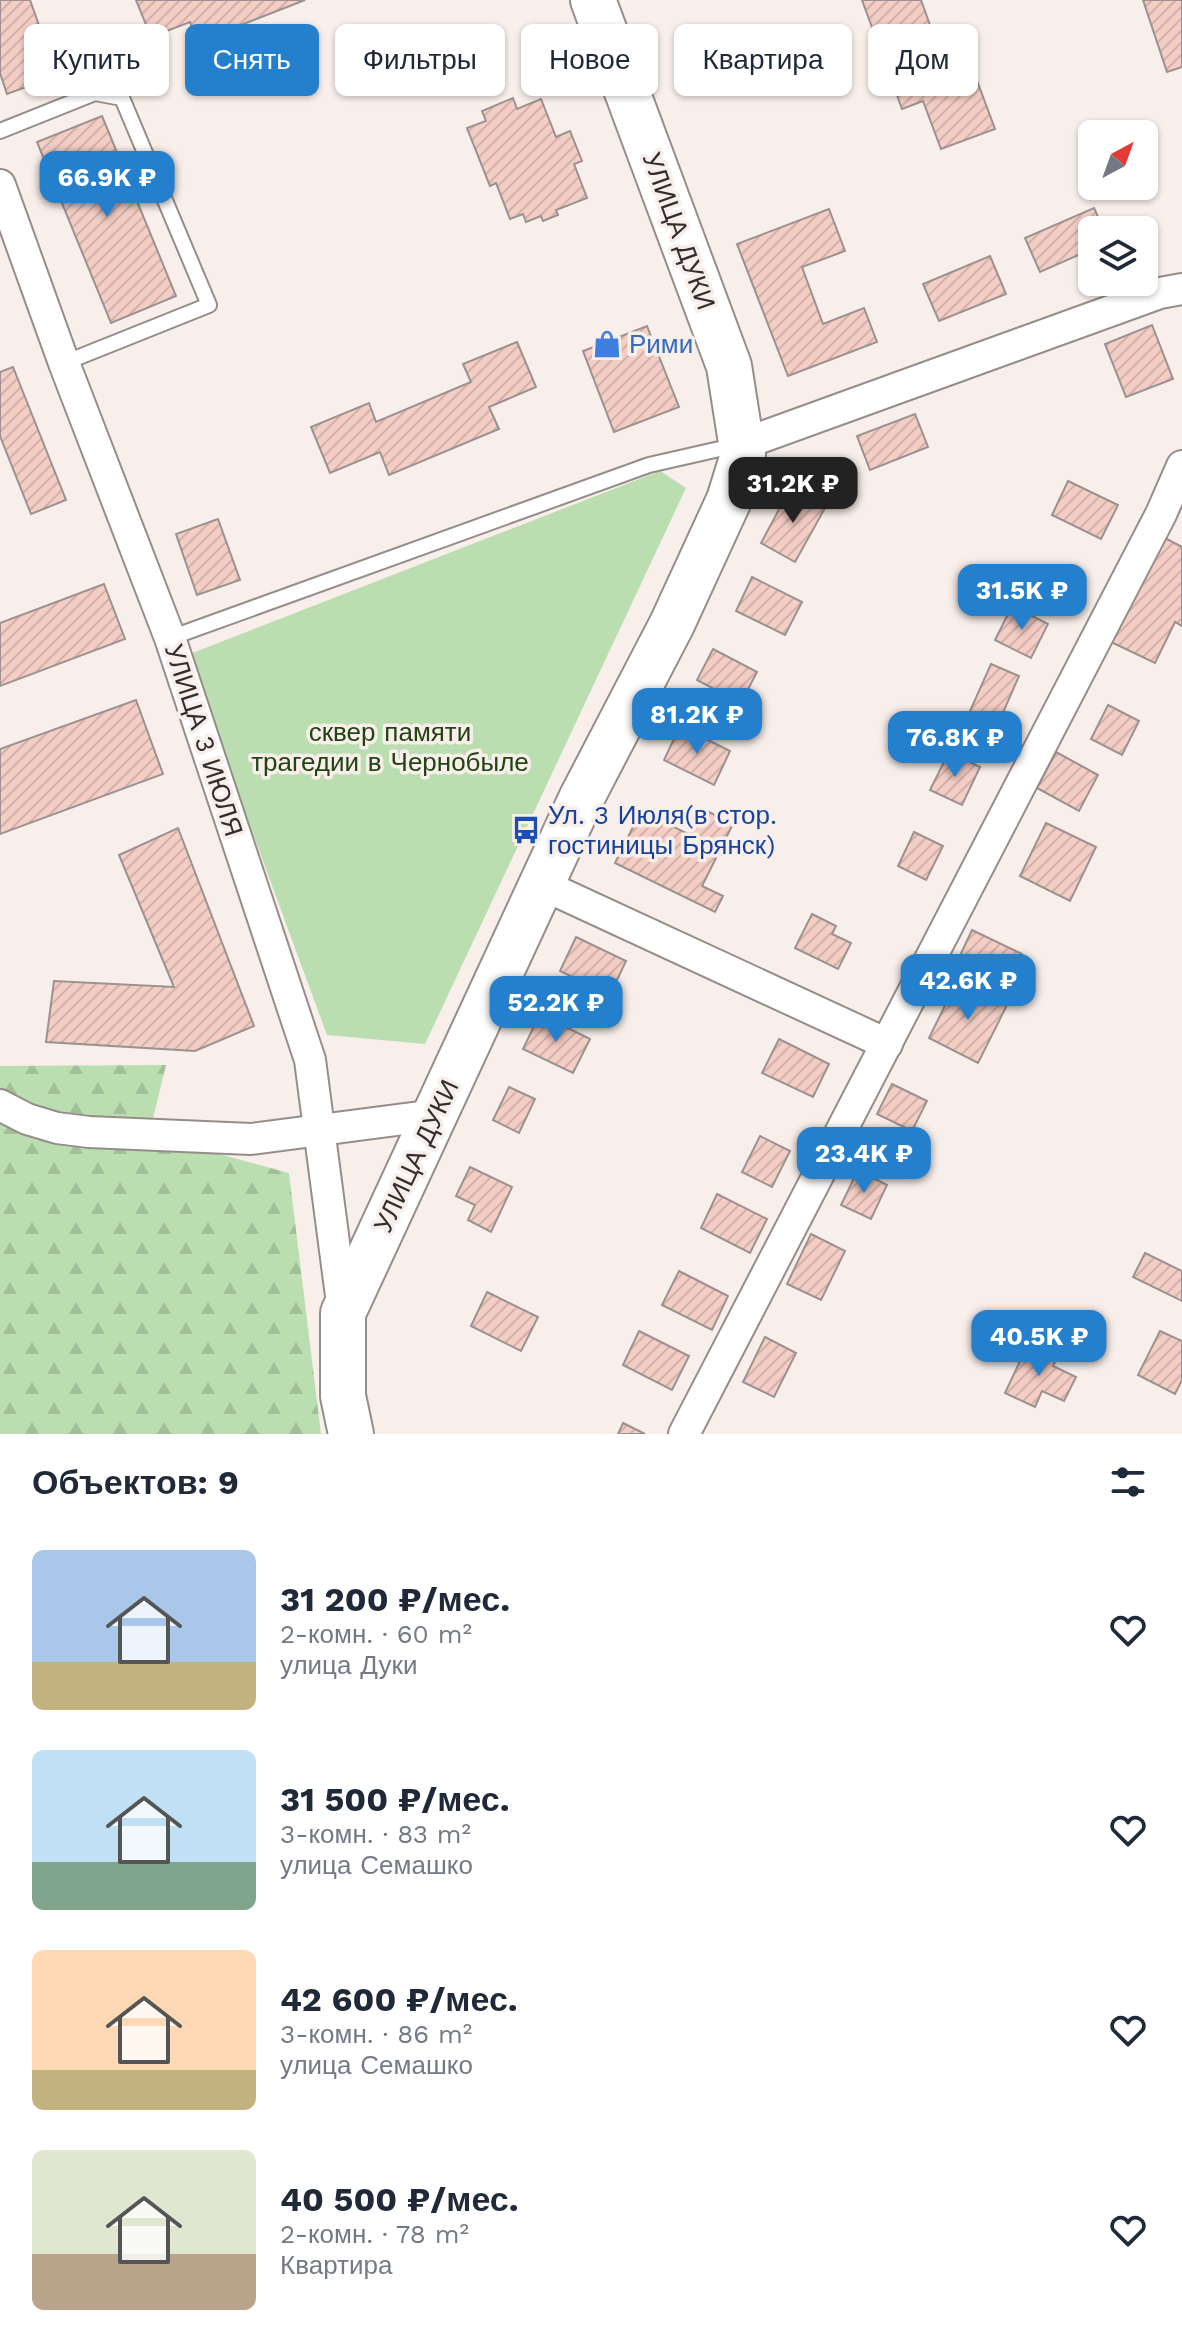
<!DOCTYPE html>
<html lang="ru">
<meta charset="utf-8">
<style>
:root{--surface:#fff;--page:#f6f6f7;--text:#1f2937;--muted:#747a83;--accent:#2480cd}
body{margin:0;font-family:"Work Sans",sans-serif;background:var(--page);color:var(--text);height:100vh;display:flex;flex-direction:column;font-size:30px;white-space:nowrap}
*{box-sizing:border-box;margin:0}
p{font-size:26px;color:var(--muted)}
.icon{flex:none;width:44px;height:44px;fill:none;stroke:currentColor;stroke-width:2;stroke-linecap:round;stroke-linejoin:round}
.map{position:relative;height:1434px;overflow:hidden}
.side{display:flex;flex-direction:column;background:var(--surface);flex:1}
.side>*{flex:none}
.hud{position:absolute;left:24px;top:24px;width:1134px;height:72px;display:flex;gap:16px}
.needle{width:52px;rotate:41deg}
.buttons{position:absolute;left:1078px;top:120px;display:grid;gap:16px}
.buttons a{display:grid;place-items:center;width:80px;height:80px;border-radius:12px;background:var(--surface);box-shadow:0 2px 6px #0004;font-size:40px}
.price{position:absolute;translate:-50% -68px;padding:0 18px;border-radius:16px;background:var(--accent);color:#fff;font-size:26px;line-height:52px;filter:drop-shadow(0 2px 4px #0008)}
.price::after{content:'';position:absolute;left:50%;top:48px;width:24px;height:18px;margin-left:-12px;background:inherit;clip-path:polygon(0 0,100% 0,50% 100%)}
.price.current{background:#222;color:#fff}
ul{padding:0;list-style:none}
li{display:flex;align-items:center;gap:24px;height:200px;padding:0 32px}
li span{display:grid;place-items:center;flex:none;width:224px;height:160px;border-radius:12px;color:#555}
li>.icon{margin-inline-start:auto}
span .icon{width:96px;height:96px;fill:#fffc;stroke-width:1}
li b{font-size:34px}
h2{display:flex;justify-content:space-between;align-items:center;height:96px;padding:0 32px;font-size:34px}
.pill{padding:0 28px;border-radius:12px;background:var(--surface);box-shadow:0 2px 6px #0004;font-size:28px;line-height:72px}
.pill.current{background:var(--accent);color:#fff}
.map>svg:first-child{display:block}
.green{fill:#bbdeb0}
.forest{fill:url(#forest-firs)}
.building{fill:url(#building-hatch);stroke:#9b9290;stroke-width:2}
.lines{fill:none;stroke-linecap:round;stroke-linejoin:round}
.lane-casing{stroke:#968d8a;stroke-width:18}
.street-casing{stroke:#968d8a;stroke-width:34}
.primary-casing{stroke:#968d8a;stroke-width:48}
.lane{stroke:#fff;stroke-width:14}
.street{stroke:#fff;stroke-width:30}
.primary{stroke:#fff;stroke-width:44}
.labels{text-anchor:middle;dominant-baseline:central;stroke-width:7;stroke-linejoin:round;paint-order:stroke}
.street-label{font-size:26px;fill:#322e2d;stroke:#f8eeea}
.shop-label{font-size:26px;fill:#366cbe;stroke:#f8eeea;text-anchor:start}
.park-label{font-size:26px;fill:#224414;stroke:#f8eeea}
.transit-label{font-size:26px;fill:#164399;stroke:#f8eeea;text-anchor:start}
</style>
<div class="map">
<svg width="1182" height="1434" viewBox="0 0 1182 1434">
<defs>
<pattern id="forest-firs" width="22" height="20" patternUnits="userSpaceOnUse" patternTransform="scale(2)"><rect width="22" height="20" fill="#bbdeb0"/><path d="M5 1l3.5 6h-7zM16 11l3.5 6h-7z" fill="#a1bf98"/></pattern>
<pattern id="building-hatch" width="6" height="6" patternUnits="userSpaceOnUse" patternTransform="scale(2)"><rect width="6" height="6" fill="#f4cec5"/><path d="M-1 1l2-2M0 6l6-6M5 7l2-2" fill="none" stroke="#d2b1aa"/></pattern>
</defs>
<rect width="100%" height="100%" fill="#f8eeea"/>
<path class="green" d="M660,471l26,17 -261,556 -98,-9 -140,-380z"/>
<path class="forest" d="M166,1065l-17,70 140,38 32,261h-321v-368z"/>
<g class="building">
<path d="M0,0h30l27,76 -50,18 -7,-21z"/>
<path d="M136,0h169l-108,42 -7,-20 -39,15z"/>
<path d="M862,0h59l28,78 24,-8 22,59 -54,20 -18,-48 -21,8z"/>
<path d="M1143,0h39v67l-15,5z"/>
<path d="M513,98l4,11 24,-10 15,38 14,-6 12,30 -8,3 13,34 -31,12 2,5 -15,6 -2,-5 -15,6 -3,-8 -13,5 -14,-36 -6,3 -23,-58 19,-7 -4,-10z"/>
<path d="M102,116l74,180 -65,27 -74,-181z"/>
<path d="M1094,208l10,22h-12v19l-52,23 -15,-34z"/>
<path d="M829,209l16,42 -43,16 21,57 41,-16 13,34 -89,34 -51,-132z"/>
<path d="M990,256l16,38 -67,27 -16,-37z"/>
<path d="M1152,325l21,54 -47,18 -21,-53z"/>
<path d="M647,326l32,81 -65,25 -31,-81z"/>
<path d="M517,342l19,45 -47,20 10,22 -110,46 -9,-23 -50,21 -19,-46 58,-24 7,19 95,-40 -8,-18z"/>
<path d="M13,367l53,133 -35,14 -31,-78v-64z"/>
<path d="M915,414l13,33 -58,23 -13,-34z"/>
<path d="M1068,481l50,24 -17,34 -49,-24z"/>
<path d="M790,489l35,19 -30,54 -34,-19z"/>
<path d="M218,519l22,61 -43,15 -21,-61z"/>
<path d="M1163,537l19,10v79l-7,-4 -20,41 -44,-21z"/>
<path d="M752,577l50,25 -17,33 -49,-24z"/>
<path d="M104,584l21,55 -125,47v-63z"/>
<path d="M1012,606l36,18 -17,34 -36,-18z"/>
<path d="M713,649l44,23 -16,31 -44,-23z"/>
<path d="M991,664l28,12 -21,48 -28,-13z"/>
<path d="M136,700l27,74 -163,60v-85z"/>
<path d="M1108,705l31,16 -17,34 -31,-16z"/>
<path d="M680,726l50,25 -16,34 -50,-25z"/>
<path d="M949,752l31,15 -18,38 -32,-15z"/>
<path d="M1056,752l42,23 -19,36 -42,-23z"/>
<path d="M703,809l30,15 -31,62 21,10 -8,16 -100,-49 26,-52 49,24z"/>
<path d="M1046,823l50,24 -26,54 -50,-25z"/>
<path d="M178,828l76,198 -59,25 -149,-9 8,-61 120,6 -55,-132z"/>
<path d="M914,832l29,14 -17,34 -28,-14z"/>
<path d="M812,914l24,12 -4,8 19,9 -13,26 -43,-21z"/>
<path d="M972,930l50,24 -17,34 -49,-24z"/>
<path d="M576,937l50,24 -16,34 -50,-24z"/>
<path d="M957,981l50,24 -29,58 -49,-25z"/>
<path d="M540,1014l50,25 -17,34 -50,-24z"/>
<path d="M779,1039l50,25 -16,33 -51,-24z"/>
<path d="M892,1084l35,17 -15,30 -35,-17z"/>
<path d="M509,1087l26,12 -16,34 -26,-13z"/>
<path d="M760,1136l30,15 -18,36 -30,-15z"/>
<path d="M470,1167l42,20 -21,45 -23,-12 7,-15 -19,-9z"/>
<path d="M858,1170l29,15 -16,34 -30,-14z"/>
<path d="M717,1194l50,25 -17,34 -49,-25z"/>
<path d="M811,1234l34,17 -24,49 -34,-16z"/>
<path d="M1145,1253l37,18v30l-49,-24z"/>
<path d="M679,1271l49,25 -16,34 -50,-25z"/>
<path d="M487,1292l51,25 -17,34 -50,-25z"/>
<path d="M639,1331l50,25 -17,34 -49,-25z"/>
<path d="M1160,1331l22,10v39l-7,14 -37,-19z"/>
<path d="M765,1337l31,16 -22,44 -31,-15z"/>
<path d="M1028,1344l29,13 -4,9 23,11 -12,24 -22,-10 -7,16 -30,-14z"/>
<path d="M623,1423l22,11h-27z"/>
</g>
<g class="lines">
<defs>
<g id="lane">
<path d="M0,131l95,-38 27,5 87,207 -145,58"/>
<path d="M170,638l479,-173 88,-20"/>
</g>
<g id="street">
<path d="M0,185l64,178 106,275 140,422 33,251"/>
<path d="M743,444l417,-151 22,-4"/>
<path d="M543,885l344,159"/>
<path d="M0,1105l27,14 30,9 32,4 162,7 184,-24"/>
<path d="M684,1434l477,-920 21,-48"/>
</g>
<path id="primary" d="M351,1434l-8,-38v-83l238,-514 91,-175 57,-124 14,-45 -14,-89 -136,-366"/>
</defs>
<use href="#lane" class="lane-casing"/>
<use href="#street" class="street-casing"/>
<use href="#primary" class="primary-casing"/>
<use href="#lane" class="lane"/>
<use href="#street" class="street"/>
<use href="#primary" class="primary"/>
</g>
<defs>
<symbol id="shop-bare" viewBox="-9 -9 18 18"><path d="M-5-2.5h2.3a2.7 3.5 0 0 1 5.4 0H5L5.5 6h-11ZM-1.5-2.5h3a1.5 2.3 0 0 0-3 0Z" fill="#3f7fe0" stroke="#f8eeea" stroke-width="2.5" paint-order="stroke"/></symbol>
<symbol id="bus-bare" viewBox="-9 -9 18 18"><path d="M-5-6H5V4H4V6H2V4H-2V6H-4V4H-5ZM-3.5-4V0h7V-4ZM-3.5 1.2v1.5H-2V1.2ZM2 1.2v1.5H3.5V1.2Z" fill="#1a4fb4" stroke="#f8eeea" stroke-width="2.5" paint-order="stroke"/></symbol>
</defs>
<g fill-rule="evenodd">
<use href="#shop-bare" x="587" y="324" width="40" height="40"/>
<use href="#bus-bare" x="506" y="810" width="40" height="40"/>
</g>
<g class="labels">
<g class="street-label">
<text transform="translate(679 231) rotate(70)">УЛИЦА ДУКИ</text>
<text transform="translate(204 740) rotate(72)">УЛИЦА 3 ИЮЛЯ</text>
<text transform="translate(416 1156) rotate(-65)">УЛИЦА ДУКИ</text>
</g>
<g class="shop-label">
<text x="629" y="344">Рими</text>
</g>
<g class="park-label">
<text x="390" y="732">сквер памяти<tspan x="390" dy="30">трагедии в Чернобыле</tspan></text>
</g>
<g class="transit-label">
<text x="548" y="815">Ул. 3 Июля(в стор.<tspan x="548" dy="30">гостиницы Брянск)</tspan></text>
</g>
</g>
</svg>
<div class="buttons">
<a><svg class="needle" viewBox="-14 -14 28 28"><path d="M0-13l5 13h-10z" fill="#e53935"/><path d="M0 13l5-13h-10z" fill="#747a83"/></svg></a>
<a><svg class="icon" aria-label="layers" viewBox="0 0 24 24"><path d="M12 4l9 5-9 5-9-5zM3 14l9 5 9-5"/></svg></a>
</div>
<b class="price" style="left:107px;top:219px">66.9K ₽</b>
<b class="price current" style="left:793px;top:525px">31.2K ₽</b>
<b class="price" style="left:1022px;top:632px">31.5K ₽</b>
<b class="price" style="left:697px;top:756px">81.2K ₽</b>
<b class="price" style="left:955px;top:779px">76.8K ₽</b>
<b class="price" style="left:968px;top:1022px">42.6K ₽</b>
<b class="price" style="left:556px;top:1044px">52.2K ₽</b>
<b class="price" style="left:864px;top:1195px">23.4K ₽</b>
<b class="price" style="left:1039px;top:1378px">40.5K ₽</b>
<div class="hud">
<a class="pill">Купить</a>
<a class="pill current">Снять</a>
<a class="pill">Фильтры</a>
<a class="pill">Новое</a>
<a class="pill">Квартира</a>
<a class="pill">Дом</a>
</div>
</div>
<section class="side">
<h2>Объектов: 9<svg class="icon" aria-label="filters" viewBox="0 0 24 24"><path d="M4 7h16M4 17h16"/><circle cx="9" cy="7" r="2"/><circle cx="15" cy="17" r="2"/></svg></h2>
<ul>
<li><span style="background:linear-gradient(#a9c7e8 70%,#c2b280 0)"><svg class="icon" aria-label="home" viewBox="0 0 24 24"><path d="M3 11l9-7 9 7M6 9v11h12V9"/></svg></span><div><b>31 200 ₽/мес.</b><p>2-комн. · 60 m²</p><p>улица Дуки</p></div><svg class="icon" aria-label="heart" viewBox="0 0 24 24"><path d="M12 20l-8-8c-3-5 5-10 8-4 3-6 11-1 8 4z"/></svg></li>
<li><span style="background:linear-gradient(#bfe0f5 70%,#7fa58c 0)"><svg class="icon" aria-label="home" viewBox="0 0 24 24"><path d="M3 11l9-7 9 7M6 9v11h12V9"/></svg></span><div><b>31 500 ₽/мес.</b><p>3-комн. · 83 m²</p><p>улица Семашко</p></div><svg class="icon" aria-label="heart" viewBox="0 0 24 24"><path d="M12 20l-8-8c-3-5 5-10 8-4 3-6 11-1 8 4z"/></svg></li>
<li><span style="background:linear-gradient(#ffd9b3 75%,#c2b280 0)"><svg class="icon" aria-label="home" viewBox="0 0 24 24"><path d="M3 11l9-7 9 7M6 9v11h12V9"/></svg></span><div><b>42 600 ₽/мес.</b><p>3-комн. · 86 m²</p><p>улица Семашко</p></div><svg class="icon" aria-label="heart" viewBox="0 0 24 24"><path d="M12 20l-8-8c-3-5 5-10 8-4 3-6 11-1 8 4z"/></svg></li>
<li><span style="background:linear-gradient(#dfe7d0 65%,#b9a48a 0)"><svg class="icon" aria-label="home" viewBox="0 0 24 24"><path d="M3 11l9-7 9 7M6 9v11h12V9"/></svg></span><div><b>40 500 ₽/мес.</b><p>2-комн. · 78 m²</p><p>Квартира</p></div><svg class="icon" aria-label="heart" viewBox="0 0 24 24"><path d="M12 20l-8-8c-3-5 5-10 8-4 3-6 11-1 8 4z"/></svg></li>
</ul>
</section>
